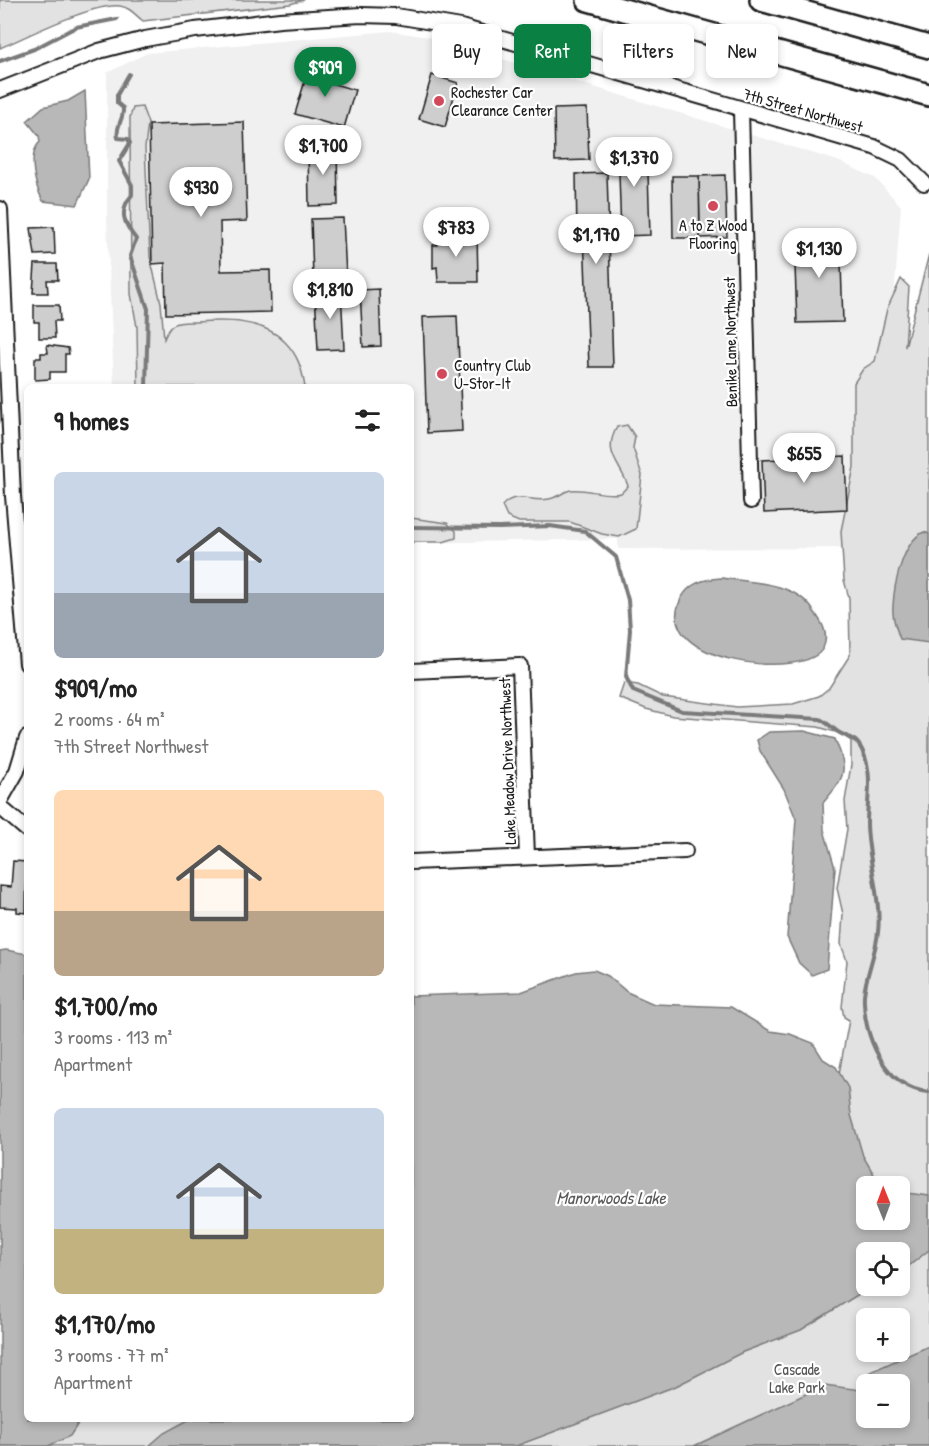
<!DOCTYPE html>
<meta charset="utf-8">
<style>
:root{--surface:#fff;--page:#f6f6f6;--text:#222;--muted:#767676;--accent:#0b8043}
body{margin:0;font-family:"Patrick Hand",sans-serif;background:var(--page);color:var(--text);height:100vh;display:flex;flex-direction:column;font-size:22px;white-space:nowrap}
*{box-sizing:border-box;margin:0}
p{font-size:20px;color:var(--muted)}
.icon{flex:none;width:33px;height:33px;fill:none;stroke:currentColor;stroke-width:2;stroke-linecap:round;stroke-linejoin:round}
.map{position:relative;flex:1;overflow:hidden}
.drawer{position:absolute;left:24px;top:384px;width:390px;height:1038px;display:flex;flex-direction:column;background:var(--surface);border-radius:9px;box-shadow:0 3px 9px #0003}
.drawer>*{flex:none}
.guide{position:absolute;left:432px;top:24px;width:406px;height:54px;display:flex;gap:12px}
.needle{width:39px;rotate:359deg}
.tools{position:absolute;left:856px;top:1176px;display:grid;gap:12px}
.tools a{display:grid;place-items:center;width:54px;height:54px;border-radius:9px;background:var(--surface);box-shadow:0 3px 9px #0003;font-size:30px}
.price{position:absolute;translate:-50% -51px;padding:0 14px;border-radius:21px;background:#fff;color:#222;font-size:20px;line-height:39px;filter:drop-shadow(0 2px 3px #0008)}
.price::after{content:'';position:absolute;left:50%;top:36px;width:18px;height:14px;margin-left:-9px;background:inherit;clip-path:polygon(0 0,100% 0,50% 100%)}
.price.current{background:var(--accent);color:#fff}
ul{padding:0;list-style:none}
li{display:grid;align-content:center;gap:12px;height:318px;padding:0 30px}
li span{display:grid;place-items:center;height:186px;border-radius:9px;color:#555}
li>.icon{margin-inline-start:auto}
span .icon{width:108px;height:108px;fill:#fffc;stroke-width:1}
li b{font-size:26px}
h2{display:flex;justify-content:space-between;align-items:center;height:72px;padding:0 30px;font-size:26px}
.pill{padding:0 21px;border-radius:9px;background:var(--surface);box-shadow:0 3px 9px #0003;font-size:21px;line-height:54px}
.pill.current{background:var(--accent);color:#fff}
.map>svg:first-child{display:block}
.built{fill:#f0f0f0}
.green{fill:#e2e2e2;stroke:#7f7f7f;stroke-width:1.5;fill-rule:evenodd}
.water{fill:#b8b8b8;stroke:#7a7a7a;stroke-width:1.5;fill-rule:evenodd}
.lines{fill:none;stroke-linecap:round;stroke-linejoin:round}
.stream{stroke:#7a7a7a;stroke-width:4}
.building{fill:#cecece;stroke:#1c1c1c;stroke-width:1.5}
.minor-casing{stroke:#1c1c1c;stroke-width:18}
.trunk-casing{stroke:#1c1c1c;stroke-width:26}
.minor{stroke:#fff;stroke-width:14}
.trunk{stroke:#fff;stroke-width:21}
.poi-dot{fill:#d1495b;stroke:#fff;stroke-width:2}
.labels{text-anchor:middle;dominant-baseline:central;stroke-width:4.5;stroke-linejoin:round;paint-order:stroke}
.poi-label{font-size:16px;fill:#1c1c1c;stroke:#fff;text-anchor:start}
.street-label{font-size:16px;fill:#1c1c1c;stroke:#fff}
.park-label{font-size:16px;fill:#575757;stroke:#fff}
.water-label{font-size:18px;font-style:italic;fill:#5a5a5a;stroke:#fff}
</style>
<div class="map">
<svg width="929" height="1446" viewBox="0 0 929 1446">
<rect width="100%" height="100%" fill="#fff"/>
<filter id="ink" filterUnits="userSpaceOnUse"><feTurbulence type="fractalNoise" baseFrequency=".0167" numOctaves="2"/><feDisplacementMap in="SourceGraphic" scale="12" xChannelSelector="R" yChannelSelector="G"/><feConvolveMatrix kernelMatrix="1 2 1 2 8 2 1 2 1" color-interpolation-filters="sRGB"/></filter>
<g filter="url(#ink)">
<path class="built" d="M390,31l58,9 70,24 320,97 37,17 26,28 -17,223 -30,119 -236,1v-10l-207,4v-156h-297l-7,-167v-147l40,-20z"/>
<g class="green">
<path d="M0,0h304l-14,4 -147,17c-8,-6 -12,-13 -23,-15 -25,-4 -94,31 -120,42z"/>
<path d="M142,107l6,16 -3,25 5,109 11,46 3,36c2,-4 4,-11 9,-14 6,-4 16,-3 23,-3 29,-2 67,-3 89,20 13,13 17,27 20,45h-167l-1,-60 -6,-33 -1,-177 3,-9z"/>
<path d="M929,254v1192h-929v-10l27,-114v97h384l384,-108 54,-291 -5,-3 -2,-10 5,-46 -6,-17 2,-30 -6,-26 10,-59 -2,-28 6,-36v-24l-12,-8 -21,-6 -145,-11 -27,-7 -27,-11 5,-15 14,2 25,12 74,10 56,-3 26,-8 10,-8 21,-33 -1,-57 -5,-18 -3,-49 13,-64v-84l9,-14 12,-8 12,-52 14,-30 8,8 -4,60zM867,1186h33v34h-33zM867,1252h33v34h-33zM867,1318h33v34h-33zM867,1384h33v34h-33z"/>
<path d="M627,425l8,12 -2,11 9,27 -6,54 -17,8 -17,-3 -32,-12h-51l-12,-5 -5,-11c14,-16 29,-3 47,-7 8,-1 15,-8 22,-9 17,-2 33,7 50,3l7,-7c-8,-23 -26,-33 -11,-59z"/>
<path d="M411,518l36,5 9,8v7l-13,4h-32z"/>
</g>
<g class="water">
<path d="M85,91l4,88 -12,26 -34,-4c-8,-15 -16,-47 -3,-59l-1,-6 -12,-15 16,-14 25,-6z"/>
<path d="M924,532l5,2v109l-29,-4c-4,-11 -8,-22 -7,-33 1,-22 10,-65 31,-74z"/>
<path d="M721,578c30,4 74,4 92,32 8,11 17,24 10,38 -17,33 -171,15 -143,-47 8,-18 23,-22 41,-23z"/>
<path d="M804,731l31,8c14,33 10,38 -12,64l1,27 11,38 -8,101 -15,6 -13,-12 -12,-26 9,-118 -12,-30 -24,-38 -3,-11 12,-8z"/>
<path d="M6,950l21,4v465h54l-11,17 -22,10h-48v-495z"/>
<path d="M594,970l14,6 19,16 27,12 77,3 39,24 20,3 23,9 10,16 13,8 12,21 3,27 12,41 13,22 11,8h-20v34h33v-28l29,4v54l-29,23v-21h-33v34h5l-71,44 -58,22 -67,34 -160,60h-367l15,-13 26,-14h221v-423l110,-4 55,-20z"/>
<path d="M929,1346v100h-235l131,-61 35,5 5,-5 5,-13zM900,1384v34h-33v-34z"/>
</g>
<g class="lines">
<g class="stream">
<path d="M0,61l34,-12 42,-22 41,-8"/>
<path d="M129,74l-12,21v8l6,5c1,12 -8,18 -5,30l10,1 2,4 -11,18 13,24v10c-14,16 -8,29 4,44l-6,17 18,53 -2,78"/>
<path d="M411,527l89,1 50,-2 35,5 31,26 12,43 2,30 -4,47 7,14 49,20 138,8c7,4 12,8 18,13 11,7 17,4 24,18 12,24 5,48 5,73 0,33 15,79 11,109 -2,21 -12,42 -14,63 -2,39 21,94 65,97"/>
</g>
</g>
<g class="building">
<path d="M310,64l27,8 -3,12 21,6 -11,38 -49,-14z"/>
<path d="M432,75l26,8 -13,44 -26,-8z"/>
<path d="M587,108l2,52 -34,1 -1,-52z"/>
<path d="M244,122l3,99 -27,1 1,49 49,-1 1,42 -105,2 -1,-51 -13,1 -3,-139z"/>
<path d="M647,141l3,94 -29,1 -3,-94z"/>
<path d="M337,147l1,58 -29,1 -1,-58z"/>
<path d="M607,173l6,194h-24l-5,-133h-7l-1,-60z"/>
<path d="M725,175l2,62 -27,1 -1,-62z"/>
<path d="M672,176h27l1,62h-27z"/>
<path d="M343,218l3,58 -33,1 -2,-58z"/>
<path d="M54,227l1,27 -20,1 -4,-27z"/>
<path d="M437,234h40l1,48h-40l-1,-15 -4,1v-23h4z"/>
<path d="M840,235l3,87 -46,1 -3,-87z"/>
<path d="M35,264h22l1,16h-11l1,13h-15z"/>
<path d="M379,289l2,57 -18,1 -3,-57z"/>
<path d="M341,290l3,59 -26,1 -3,-59z"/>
<path d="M34,305h25l1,16h-6l1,17h-16v-16h-5z"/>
<path d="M457,316l5,115 -35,2 -4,-116z"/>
<path d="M47,345l21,3 1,6h-4v18h-15v7l-15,1v-22h6v-5h7z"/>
<path d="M845,456l2,53 -83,4 -2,-53z"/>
<path d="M13,861l14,1 -1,51 -9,-1v-4l-17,-1v-21l11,1z"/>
</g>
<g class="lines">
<defs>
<g id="minor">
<path d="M0,90l99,-39 46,-12 50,-9 85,-10 81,-5 35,1 65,11 413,120 27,13 23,23"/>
<path d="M741,110l10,391"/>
<path d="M0,209l13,287 14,168"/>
<path d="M411,671l109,-5 7,191"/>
<path d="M0,801l17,-30 10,-33"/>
<path d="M0,807l27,23"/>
<path d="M411,862l274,-11"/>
</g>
<g id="trunk">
<path d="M588,0l341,95"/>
<path d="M761,0l168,47"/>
</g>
</defs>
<use href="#minor" class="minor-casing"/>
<use href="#trunk" class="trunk-casing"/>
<use href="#minor" class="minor"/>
<use href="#trunk" class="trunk"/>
</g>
</g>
<g class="poi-dot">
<circle cx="439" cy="101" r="6"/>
<circle cx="713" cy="206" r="6"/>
<circle cx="442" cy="374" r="6"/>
</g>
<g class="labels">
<g class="poi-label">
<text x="451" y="92">Rochester Car<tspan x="451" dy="18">Clearance Center</tspan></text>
<text x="713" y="225" text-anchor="middle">A to Z Wood<tspan x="713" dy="18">Flooring</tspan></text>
<text x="454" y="365">Country Club<tspan x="454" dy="18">U-Stor-It</tspan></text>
</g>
<g class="street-label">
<text transform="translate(803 110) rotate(16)">7th Street Northwest</text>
<text transform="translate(730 342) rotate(-91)">Benike Lane Northwest</text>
<text transform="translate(507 761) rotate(-92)">Lake Meadow Drive Northwest</text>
</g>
<g class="park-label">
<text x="797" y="1369">Cascade<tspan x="797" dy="18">Lake Park</tspan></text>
</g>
<g class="water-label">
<text x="611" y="1197">Manorwoods Lake</text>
</g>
</g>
</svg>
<div class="tools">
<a><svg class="needle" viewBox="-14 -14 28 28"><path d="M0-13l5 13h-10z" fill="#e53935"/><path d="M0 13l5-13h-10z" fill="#767676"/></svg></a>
<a><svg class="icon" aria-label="locate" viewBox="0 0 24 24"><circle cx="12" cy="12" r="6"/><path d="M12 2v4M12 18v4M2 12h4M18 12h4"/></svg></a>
<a>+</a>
<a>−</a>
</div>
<b class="price current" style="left:325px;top:98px">$909</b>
<b class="price" style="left:323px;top:176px">$1,700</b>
<b class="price" style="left:634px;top:188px">$1,370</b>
<b class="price" style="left:201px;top:218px">$930</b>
<b class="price" style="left:456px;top:258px">$783</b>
<b class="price" style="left:596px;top:265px">$1,170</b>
<b class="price" style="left:819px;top:279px">$1,130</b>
<b class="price" style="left:330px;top:320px">$1,810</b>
<b class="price" style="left:804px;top:484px">$655</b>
<div class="guide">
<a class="pill">Buy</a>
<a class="pill current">Rent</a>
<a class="pill">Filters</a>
<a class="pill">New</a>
</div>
<section class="drawer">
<h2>9 homes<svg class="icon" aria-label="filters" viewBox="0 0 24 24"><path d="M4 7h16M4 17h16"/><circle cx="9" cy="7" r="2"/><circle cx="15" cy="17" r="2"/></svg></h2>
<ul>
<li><span style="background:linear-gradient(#c9d6e8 65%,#9aa5b1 0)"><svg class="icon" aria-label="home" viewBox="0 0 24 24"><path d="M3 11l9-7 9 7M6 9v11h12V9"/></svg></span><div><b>$909/mo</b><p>2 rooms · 64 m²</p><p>7th Street Northwest</p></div></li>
<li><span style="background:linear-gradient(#ffd9b3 65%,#b9a48a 0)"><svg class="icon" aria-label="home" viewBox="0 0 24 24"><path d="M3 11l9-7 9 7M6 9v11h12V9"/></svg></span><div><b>$1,700/mo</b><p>3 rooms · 113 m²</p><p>Apartment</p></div></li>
<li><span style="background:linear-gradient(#c9d6e8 65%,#c2b280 0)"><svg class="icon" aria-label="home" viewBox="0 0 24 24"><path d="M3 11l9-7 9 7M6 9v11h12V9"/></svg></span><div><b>$1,170/mo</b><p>3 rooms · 77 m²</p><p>Apartment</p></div></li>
</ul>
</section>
</div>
